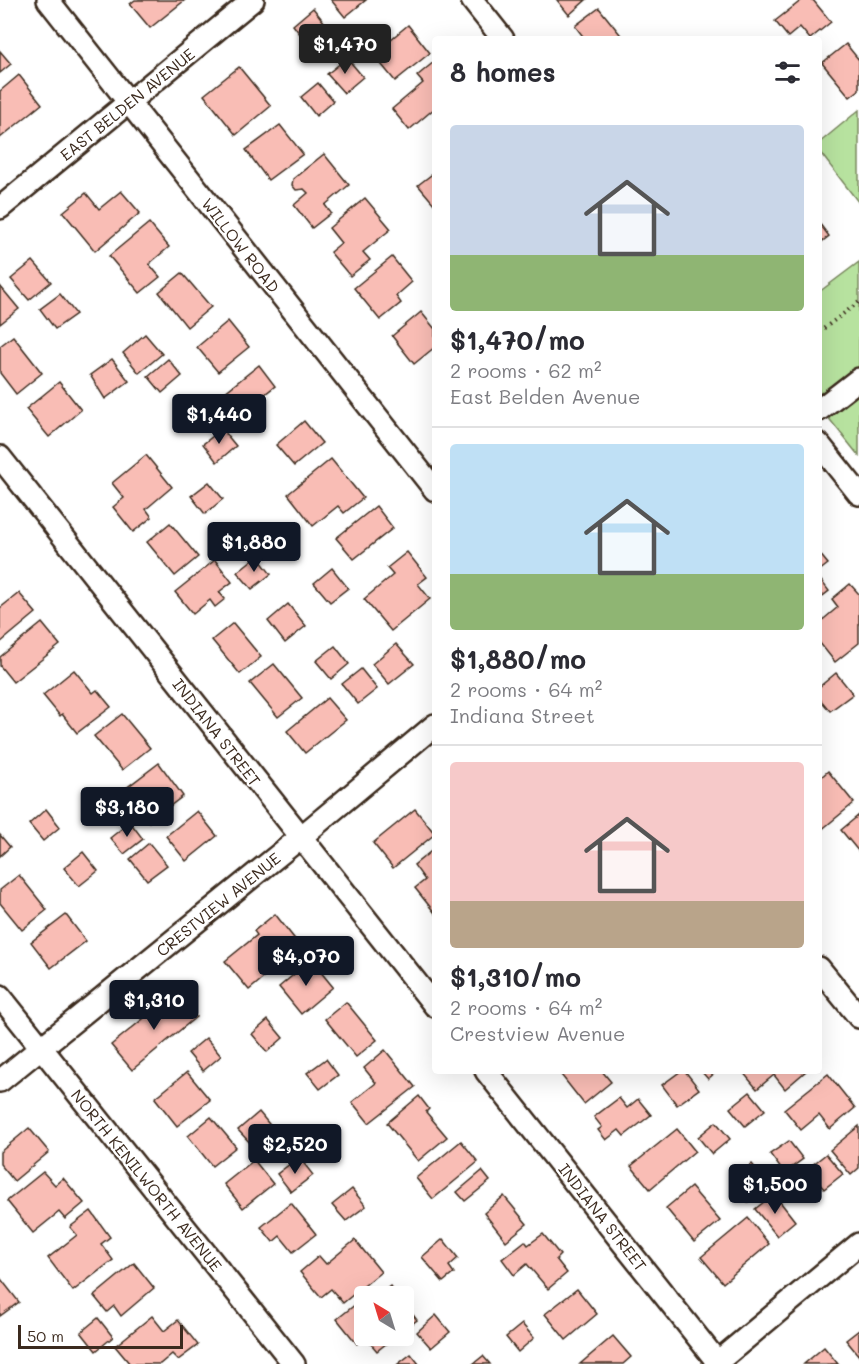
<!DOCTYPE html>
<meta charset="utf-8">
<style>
:root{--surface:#fff;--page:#f2f2f3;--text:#2b2b33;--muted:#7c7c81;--line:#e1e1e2;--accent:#111827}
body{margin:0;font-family:Mali,sans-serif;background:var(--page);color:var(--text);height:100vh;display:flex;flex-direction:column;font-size:22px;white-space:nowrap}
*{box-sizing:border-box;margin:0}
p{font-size:20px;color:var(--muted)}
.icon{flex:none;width:33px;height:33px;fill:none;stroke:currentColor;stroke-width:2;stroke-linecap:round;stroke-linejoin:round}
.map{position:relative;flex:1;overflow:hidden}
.drawer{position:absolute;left:432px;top:36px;width:390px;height:1038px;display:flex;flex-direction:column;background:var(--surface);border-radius:6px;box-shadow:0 6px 24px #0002}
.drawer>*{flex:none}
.needle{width:39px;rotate:322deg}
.controls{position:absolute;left:354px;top:1286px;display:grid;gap:12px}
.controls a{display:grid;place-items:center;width:60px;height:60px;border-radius:6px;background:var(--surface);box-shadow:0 6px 24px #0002;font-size:30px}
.scale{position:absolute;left:18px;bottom:15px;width:165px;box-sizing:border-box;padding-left:6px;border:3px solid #3b2a1e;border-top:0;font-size:16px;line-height:21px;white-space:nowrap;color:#3b2a1e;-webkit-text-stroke:4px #fff;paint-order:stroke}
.price{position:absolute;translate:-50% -51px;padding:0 14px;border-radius:6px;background:var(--accent);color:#fff;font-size:20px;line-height:39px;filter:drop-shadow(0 2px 3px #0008)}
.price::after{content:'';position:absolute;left:50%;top:36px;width:18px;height:14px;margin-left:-9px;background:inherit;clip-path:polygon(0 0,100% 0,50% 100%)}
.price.selected{background:#222;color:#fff}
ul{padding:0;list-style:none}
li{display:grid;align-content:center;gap:12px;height:318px;padding:0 18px}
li+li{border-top:2px solid var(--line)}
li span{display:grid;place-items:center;height:186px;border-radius:6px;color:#555}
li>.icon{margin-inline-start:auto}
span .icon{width:108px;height:108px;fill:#fffc;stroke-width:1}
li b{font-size:26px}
h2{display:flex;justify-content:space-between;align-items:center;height:72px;padding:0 18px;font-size:26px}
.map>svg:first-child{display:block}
.green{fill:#b7e29f;stroke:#79865e;stroke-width:1.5}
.building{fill:#f9bdb5;stroke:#3b2a1e;stroke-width:1.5}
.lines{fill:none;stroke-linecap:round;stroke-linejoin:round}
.minor-casing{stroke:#3b2a1e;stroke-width:26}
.path{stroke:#3b2a1e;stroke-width:4;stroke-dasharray:1.5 4.5;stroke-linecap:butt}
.minor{stroke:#fff;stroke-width:21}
.labels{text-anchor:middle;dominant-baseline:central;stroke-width:4.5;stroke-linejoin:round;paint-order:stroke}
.street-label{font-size:16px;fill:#3b2a1e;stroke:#fff}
</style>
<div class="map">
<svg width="859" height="1364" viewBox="0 0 859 1364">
<rect width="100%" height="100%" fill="#fff"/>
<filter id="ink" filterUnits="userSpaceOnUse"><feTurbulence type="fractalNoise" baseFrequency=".0167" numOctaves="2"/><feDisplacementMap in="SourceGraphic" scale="12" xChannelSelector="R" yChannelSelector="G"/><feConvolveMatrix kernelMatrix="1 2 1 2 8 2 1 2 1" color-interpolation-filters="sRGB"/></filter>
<g filter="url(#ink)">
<g class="green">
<path d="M859,110v93l-40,-52v-8z"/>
<path d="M859,262v194l-40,-50v-114z"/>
</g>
<g class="building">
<path d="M135,0h50l-35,28 -20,-24z"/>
<path d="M331,0h35l-21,17z"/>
<path d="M557,0h29l-17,15z"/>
<path d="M802,0h11l18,22 -21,17 -10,-12 -12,10 -13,-16z"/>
<path d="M313,8l15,19 -20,17 -15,-19z"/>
<path d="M599,8l25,31h-39l-10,-13z"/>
<path d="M408,25l22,28 -35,28 -22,-27z"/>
<path d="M846,44l13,16v30l-9,7 -28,-34z"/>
<path d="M0,51l11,13 -11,9z"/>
<path d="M347,58l16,19 -19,16 -17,-19z"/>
<path d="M435,61v47l-26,22 -17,-21 31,-26 -6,-7z"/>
<path d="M239,67l32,39 -35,29 -32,-40z"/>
<path d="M19,75l23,29 -42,34v-47z"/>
<path d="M318,83l15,18 -17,15 -15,-19z"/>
<path d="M280,125l23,29 -35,26 -22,-30z"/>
<path d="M324,154l25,31 -24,20 6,8 -19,15 -18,-23 14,-12 -4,-4 -8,1 -4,-5 1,-6z"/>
<path d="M435,172v31l-1,1 -16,-19z"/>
<path d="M121,191l19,22 -45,38 -32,-39 23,-19 13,16z"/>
<path d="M365,198l26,31 -28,23 7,8 -20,16 -20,-24 11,-9 -12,-15z"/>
<path d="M149,223l20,24 -20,17 11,13 -20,16 -31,-37z"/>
<path d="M819,223l10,13 -10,8z"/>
<path d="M392,257l20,25 -16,14 5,7 -21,17 -26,-32z"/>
<path d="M33,261l18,21 -22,18 -18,-21z"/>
<path d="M182,273l29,34 -24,20 -28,-35z"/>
<path d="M0,286l19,23 -19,15z"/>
<path d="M60,294l16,20 -21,15 -15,-20z"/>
<path d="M421,312l14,17v18l-21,17 -22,-28z"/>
<path d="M228,321l21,26 -31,25 -21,-25z"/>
<path d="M145,334l17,20 -23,19 -16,-20z"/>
<path d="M13,336l29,37 -26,21 -16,-21v-27z"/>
<path d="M112,359l17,22 -24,18 -15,-24z"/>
<path d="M168,359l14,17 -20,17 -14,-17z"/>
<path d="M259,365l16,21 -55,44 -16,-21z"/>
<path d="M59,382l22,28 -32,27 -23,-28z"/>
<path d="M304,421l18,22 -28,23 -18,-21z"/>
<path d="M222,429l14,17 -19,16 -14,-18z"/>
<path d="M146,455l26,32 -26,22 6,8 -19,15 -20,-25 11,-9 -12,-15z"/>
<path d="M331,459l32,39 -19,15 -6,-7 -25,20 -25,-32z"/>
<path d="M209,482l14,17 -18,15 -14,-18z"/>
<path d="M376,506l17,22 -39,31 -18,-21z"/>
<path d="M170,523l28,34 -23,19 -28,-34z"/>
<path d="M407,552l20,25 -9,7 12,15 -39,32 -27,-32 29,-24 -6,-7z"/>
<path d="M819,553l9,11 -9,7z"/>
<path d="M257,556l14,18 -19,15 -15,-17z"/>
<path d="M215,560l17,22 -13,10 6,7 -10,8 -5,-7 -17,14 -18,-22z"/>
<path d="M332,568l16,20 -18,14 -16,-19z"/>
<path d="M819,578l10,13 -10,8z"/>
<path d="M850,584l9,10v49l-24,19 -16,-20v-19l19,-16 -6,-8z"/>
<path d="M19,593l17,20 -36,30v-35z"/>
<path d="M288,604l18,22 -21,17 -17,-22z"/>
<path d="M42,623l18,22 -47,37 -13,-16v-9z"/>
<path d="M233,623l28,34 -21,17 -28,-34z"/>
<path d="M396,644l18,20 -25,20 -17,-20z"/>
<path d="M335,646l14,18 -18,15 -15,-18z"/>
<path d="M274,664l28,34 -24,19 -28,-34z"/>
<path d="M361,669l16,20 -19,15 -16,-20z"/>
<path d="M74,670l19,23 4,-3 14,17 -34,26 -15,-19 -2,2 -17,-21z"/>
<path d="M836,673l17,21 -23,17 -11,-13v-11z"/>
<path d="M327,698l19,22 -41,33 -18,-22z"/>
<path d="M122,714l28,34 -28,22 -28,-34z"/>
<path d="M159,763l24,33 -34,26 -24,-33z"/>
<path d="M828,771l26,32 -34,28 -1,-52z"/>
<path d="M46,809l14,18 -17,14 -14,-17z"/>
<path d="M415,809l20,25 -42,34 -20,-25z"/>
<path d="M197,811l20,25 -31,25 -20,-25z"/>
<path d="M859,815v37l-18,-22z"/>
<path d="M130,822l13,17 -19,15 -14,-16z"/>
<path d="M0,835l10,12 -10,9z"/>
<path d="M149,843l18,22 -20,15 -17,-21z"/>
<path d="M435,848v65l-20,-25 10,-8 -11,-15z"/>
<path d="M83,852l15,19 -19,15 -15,-18z"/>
<path d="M19,875l28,35 -25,20 -22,-27v-13z"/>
<path d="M275,914l26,33 -52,43 -24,-29 32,-26 -3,-4z"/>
<path d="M66,915l20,26 -35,27 -20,-26z"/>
<path d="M311,960l22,27 -32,27 -22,-27z"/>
<path d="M176,992l20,25 -64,53 -21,-25z"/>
<path d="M346,1002l31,38 -21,17 -31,-38z"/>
<path d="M268,1020l15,18 -16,14 -15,-18z"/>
<path d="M206,1038l15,18 -18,15 -15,-18z"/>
<path d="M385,1050l30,37 -46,36 -17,-21 24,-19 -12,-15z"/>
<path d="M326,1059l12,16 -18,14 -13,-16z"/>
<path d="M558,1071h44l9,11 -27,22z"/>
<path d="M681,1071h4l14,18 -22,16 -15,-20z"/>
<path d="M701,1071h16l-9,8z"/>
<path d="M742,1071h64l-21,18 -11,-14 -17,14z"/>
<path d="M187,1072l23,28 -33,26 -22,-28z"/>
<path d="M828,1074l27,34 -25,21 -11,-14 -18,15 -17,-21z"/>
<path d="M750,1092l15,18 -20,16 -15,-18z"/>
<path d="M419,1096l10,13 -3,3 21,25 -29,24 -31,-38z"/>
<path d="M619,1098l8,10 11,-9 13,16 -27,21 -5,-6 -13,10 -8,-10 4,-3 -8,-10z"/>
<path d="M259,1112l14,17 -20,17 -15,-16z"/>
<path d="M211,1117l25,30 -24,19 -24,-30z"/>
<path d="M716,1122l14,17 -18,15 -14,-17z"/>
<path d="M859,1126v42l-8,7 -21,-25z"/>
<path d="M29,1128l20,24 -35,29 -14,-17v-12z"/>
<path d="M677,1129l18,22 -45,38 -19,-23z"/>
<path d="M461,1141l17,21 -45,37 -17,-21z"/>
<path d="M789,1141l14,18 -19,14 -14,-19z"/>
<path d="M826,1154l17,20 -19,15 -17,-20z"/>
<path d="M299,1157l14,18 -22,17 -14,-18z"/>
<path d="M254,1160l19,24 -30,24 -19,-24z"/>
<path d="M752,1164l17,21 -21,17 -17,-21z"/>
<path d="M482,1171l8,10 -25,20 -8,-9z"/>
<path d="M43,1172l12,13 8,-7 21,25 -19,16 -6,-7 -26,21 -26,-32z"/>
<path d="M691,1187l29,34 -26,21 -28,-34z"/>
<path d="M352,1189l14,17 -20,15 -14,-16z"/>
<path d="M774,1194l21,27 -18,15 -22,-27z"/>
<path d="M504,1196l23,28 -21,17 -22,-28z"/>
<path d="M291,1203l25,31 -23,18 -13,-16 -7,6 -12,-15z"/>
<path d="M91,1211l19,26 -9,7 12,16 -40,31 -25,-33 29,-23 -7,-8z"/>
<path d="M748,1218l21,26 -46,39 -22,-26z"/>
<path d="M543,1234l17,21 -4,4 11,14 -19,16 -21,-25 -13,11 -12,-16 23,-18 3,4z"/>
<path d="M443,1239l15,19 -9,8 5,7 -11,9 -21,-25z"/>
<path d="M355,1240l26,32 -38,31 -12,-14 -10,8 -21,-25 19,-16 7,8z"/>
<path d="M134,1263l20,25 -33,28 -7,-10 -7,6 -13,-16z"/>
<path d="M1,1279l18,23 -19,14v-36z"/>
<path d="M390,1286l8,10h-20z"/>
<path d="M577,1289l20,25 -31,26 -21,-26z"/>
<path d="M404,1303l13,17 -13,10z"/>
<path d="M356,1304l5,6 3,-3v28h33l-20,16 -12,-14 -8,7 -20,-25z"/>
<path d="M436,1315l14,17 -19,16 -14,-16z"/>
<path d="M152,1316l12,15 14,-11 20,25 -20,15 -6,-6 -12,10h-30l-15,-18z"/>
<path d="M98,1318l15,19 -17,14 -15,-19z"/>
<path d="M522,1324l12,14 -16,14 -12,-15z"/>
<path d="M859,1330v26l-13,-16z"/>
<path d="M613,1336l18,21 -8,7h-43z"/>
<path d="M824,1347l14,17h-34z"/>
<path d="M411,1354l8,10h-21z"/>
<path d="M483,1356l7,8h-17z"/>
</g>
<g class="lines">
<defs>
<g id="minor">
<path d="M48,0l387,490"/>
<path d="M472,0l31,39"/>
<path d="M0,208l253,-208"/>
<path d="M819,410l40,-31"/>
<path d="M819,444l40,50"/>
<path d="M0,457l435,549"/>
<path d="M819,968l40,49"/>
<path d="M0,996l294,368"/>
<path d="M486,1071l233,293"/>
<path d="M0,1081l301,-244 134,-112"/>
<path d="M715,1364l144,-120"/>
</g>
</defs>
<use href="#minor" class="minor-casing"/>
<path class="path" d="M819,332l40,-30"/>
<use href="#minor" class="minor"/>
</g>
</g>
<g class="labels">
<g class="street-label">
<text transform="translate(127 104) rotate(-39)">EAST BELDEN AVENUE</text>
<text transform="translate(241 245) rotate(52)">WILLOW ROAD</text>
<text transform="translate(217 732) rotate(52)">INDIANA STREET</text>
<text transform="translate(218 904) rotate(-39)">CRESTVIEW AVENUE</text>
<text transform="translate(147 1180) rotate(51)">NORTH KENILWORTH AVENUE</text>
<text transform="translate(603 1217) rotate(52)">INDIANA STREET</text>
</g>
</g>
</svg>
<div class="controls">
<a><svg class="needle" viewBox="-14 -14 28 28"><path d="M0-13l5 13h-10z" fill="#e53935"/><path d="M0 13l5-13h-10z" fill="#7c7c81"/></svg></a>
</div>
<div class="scale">50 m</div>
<b class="price selected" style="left:345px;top:75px">$1,470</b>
<b class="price" style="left:219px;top:445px">$1,440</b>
<b class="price" style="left:254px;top:573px">$1,880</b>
<b class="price" style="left:127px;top:838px">$3,180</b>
<b class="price" style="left:306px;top:987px">$4,070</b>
<b class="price" style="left:154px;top:1031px">$1,310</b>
<b class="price" style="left:295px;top:1175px">$2,520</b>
<b class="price" style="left:775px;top:1215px">$1,500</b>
<section class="drawer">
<h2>8 homes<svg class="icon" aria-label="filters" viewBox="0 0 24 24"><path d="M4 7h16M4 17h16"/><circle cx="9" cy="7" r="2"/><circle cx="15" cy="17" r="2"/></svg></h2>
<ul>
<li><span style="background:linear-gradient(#c9d6e8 70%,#8fb573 0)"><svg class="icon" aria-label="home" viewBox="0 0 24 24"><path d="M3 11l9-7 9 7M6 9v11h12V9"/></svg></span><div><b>$1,470/mo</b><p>2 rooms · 62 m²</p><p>East Belden Avenue</p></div></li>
<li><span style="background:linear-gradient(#bfe0f5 70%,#8fb573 0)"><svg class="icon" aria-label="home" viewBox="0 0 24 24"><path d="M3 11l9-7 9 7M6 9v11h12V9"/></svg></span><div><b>$1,880/mo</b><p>2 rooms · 64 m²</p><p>Indiana Street</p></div></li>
<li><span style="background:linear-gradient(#f6c9c9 75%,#b9a48a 0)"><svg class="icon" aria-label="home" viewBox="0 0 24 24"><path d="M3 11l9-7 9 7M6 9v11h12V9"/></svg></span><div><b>$1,310/mo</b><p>2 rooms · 64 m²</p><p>Crestview Avenue</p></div></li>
</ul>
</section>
</div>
